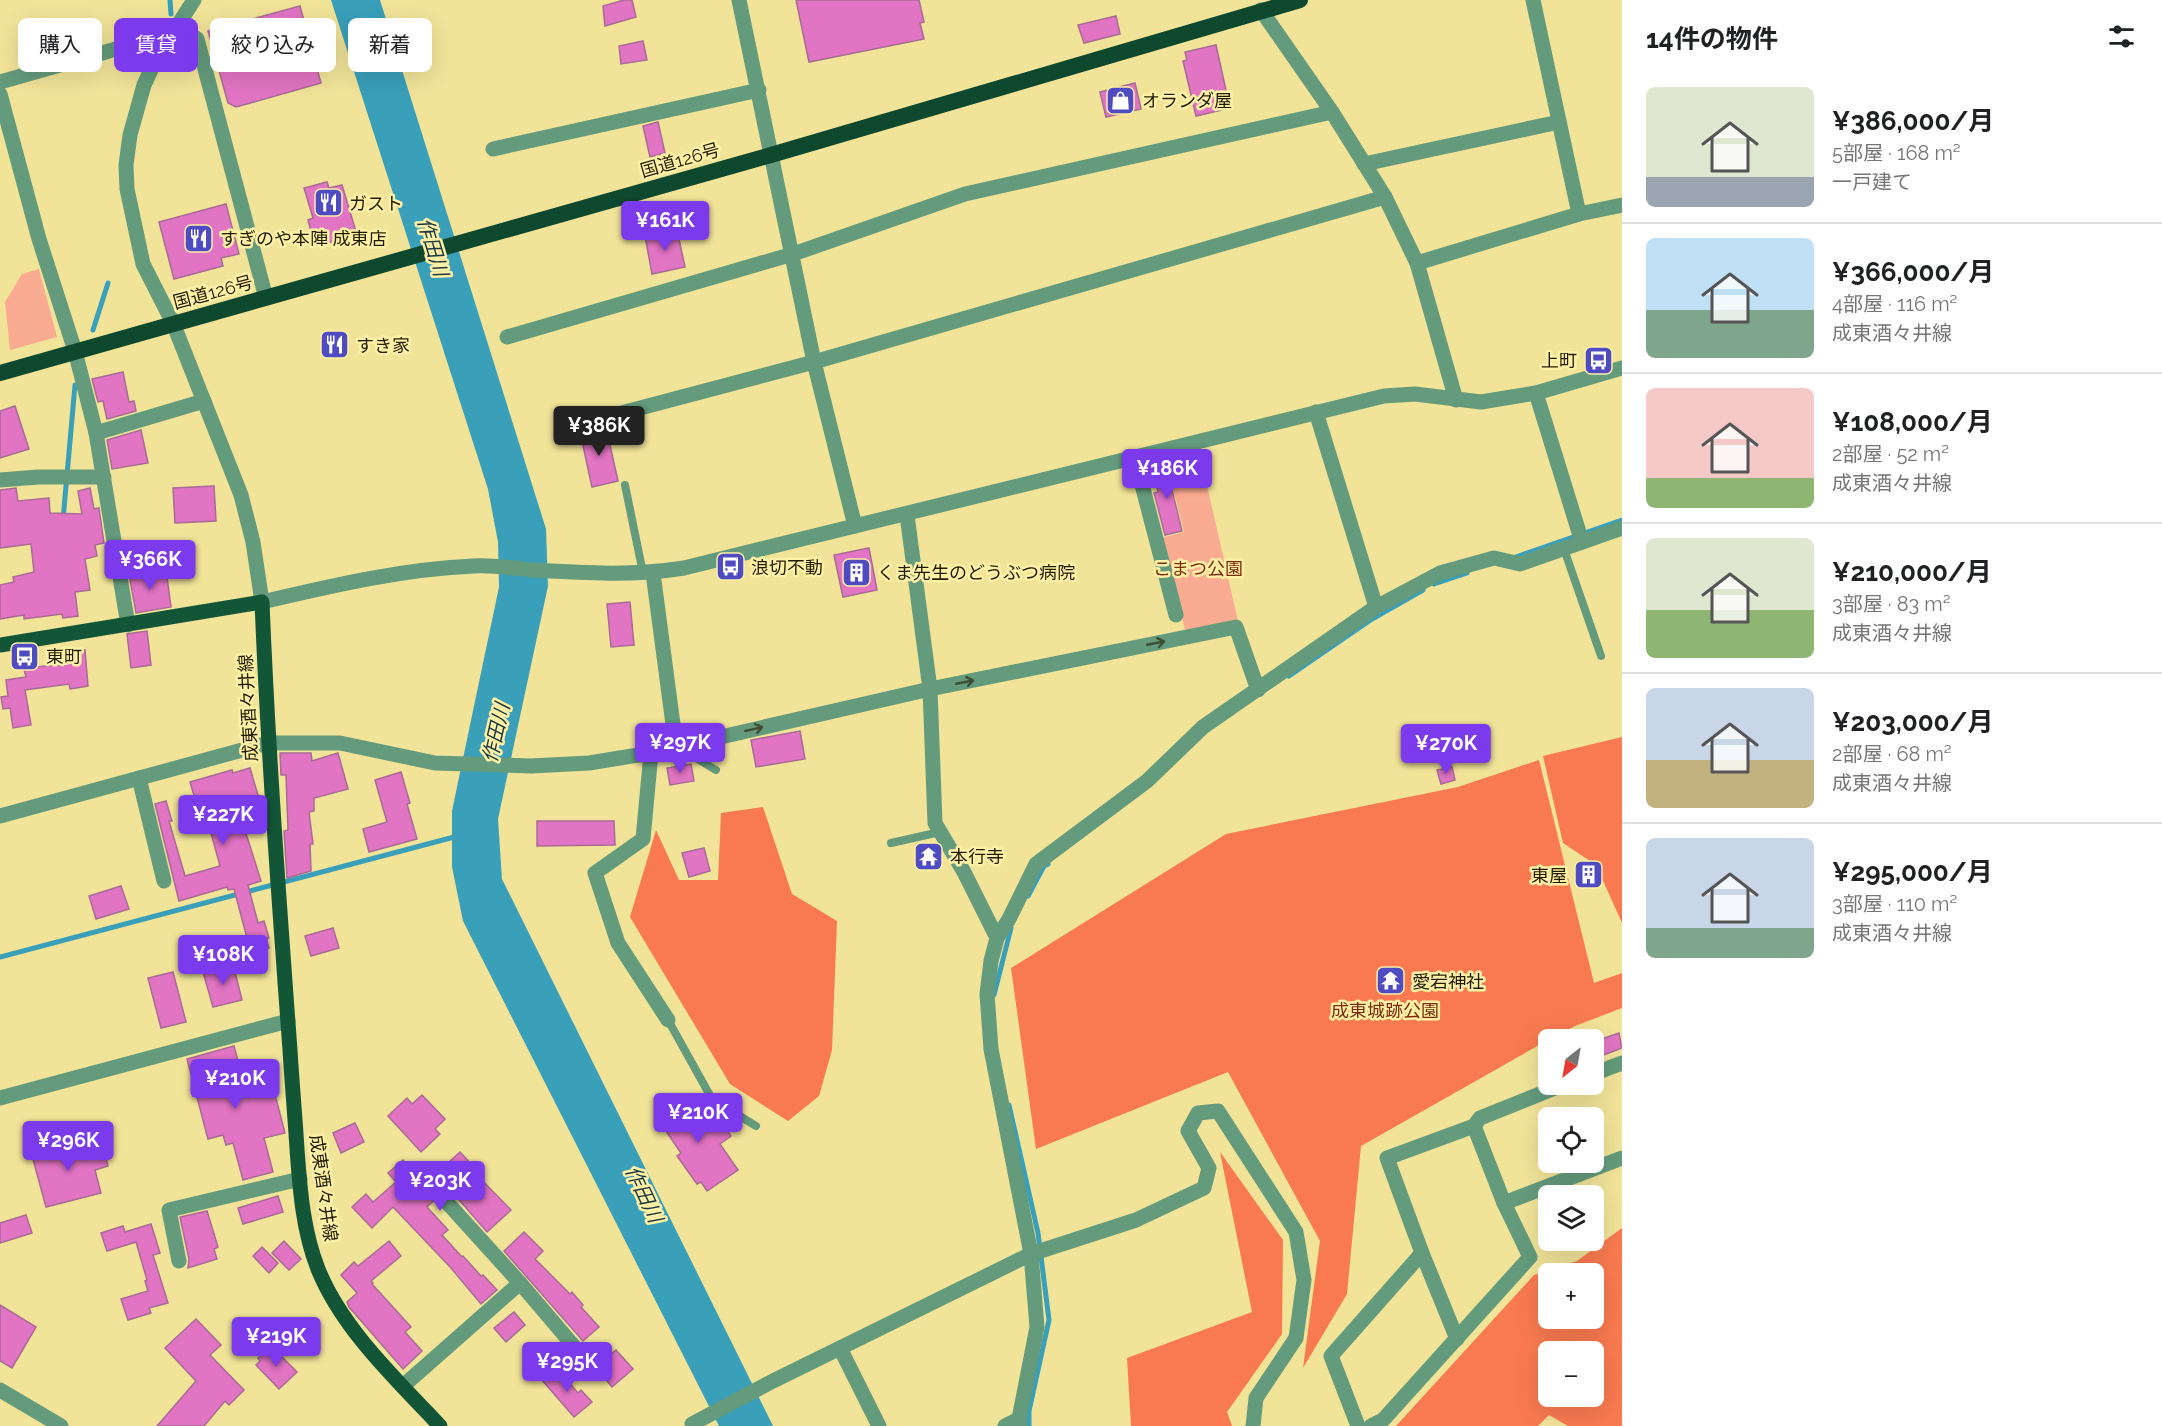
<!DOCTYPE html>
<html lang="ja">
<meta charset="utf-8">
<style>
:root{--surface:#fff;--page:#f6f6f6;--text:#202124;--muted:#757577;--line:#e0e0e0;--accent:#7c3aed}
body{margin:0;font-family:Raleway,"Noto Sans JP",sans-serif;background:var(--page);color:var(--text);height:100vh;display:flex;flex-direction:column;font-size:22px;white-space:nowrap}
*{box-sizing:border-box;margin:0}
p{font-size:20px;color:var(--muted)}
.icon{flex:none;width:33px;height:33px;fill:none;stroke:currentColor;stroke-width:2;stroke-linecap:round;stroke-linejoin:round}
.map{position:relative;flex:1;overflow:hidden}
.details{display:flex;flex-direction:column;background:var(--surface);width:540px}
.details>*{flex:none}
.guide{position:absolute;left:18px;top:18px;width:570px;height:54px;display:flex;gap:12px}
.needle{width:39px;rotate:211deg}
.buttons{position:absolute;left:1538px;top:1029px;display:grid;gap:12px}
.buttons a{display:grid;place-items:center;width:66px;height:66px;border-radius:9px;background:var(--surface);box-shadow:0 6px 24px #0002;font-size:30px}
.price{position:absolute;translate:-50% -51px;padding:0 14px;border-radius:6px;background:var(--accent);color:#fff;font-size:20px;line-height:39px;filter:drop-shadow(0 2px 3px #0008)}
.price::after{content:'';position:absolute;left:50%;top:36px;width:18px;height:14px;margin-left:-9px;background:inherit;clip-path:polygon(0 0,100% 0,50% 100%)}
.price.selected{background:#222;color:#fff}
ul{padding:0;list-style:none}
li{display:flex;align-items:center;gap:18px;height:150px;padding:0 24px}
li+li{border-top:2px solid var(--line)}
li span{display:grid;place-items:center;flex:none;width:168px;height:120px;border-radius:9px;color:#555}
li>.icon{margin-inline-start:auto}
span .icon{width:72px;height:72px;fill:#fffc;stroke-width:1}
li b{font-size:26px}
h2{display:flex;justify-content:space-between;align-items:center;height:72px;padding:0 24px;font-size:26px}
.tag{padding:0 21px;border-radius:9px;background:var(--surface);box-shadow:0 6px 24px #0002;font-size:21px;line-height:54px}
.tag.selected{background:var(--accent);color:#fff}
main{display:flex;flex:1;min-height:0}
.map>svg:first-child{display:block}
.green{fill:#faac92}
.forest{fill:#f97a50;fill-rule:evenodd}
.water{fill:#3a9fb9}
.lines{fill:none;stroke-linecap:round;stroke-linejoin:round}
.stream{stroke:#3a9fb9;stroke-width:5}
.building{fill:#e274c4;stroke:#a86b95;stroke-width:1.5}
.service{stroke:#649b7c;stroke-width:8}
.minor{stroke:#649b7c;stroke-width:15}
.tertiary{stroke:#649b7c;stroke-width:15}
.primary{stroke:#125637;stroke-width:15}
.trunk{stroke:#0e482e;stroke-width:16}
.oneway{stroke:#3c4f32}
.labels{text-anchor:middle;dominant-baseline:central;stroke-width:5;stroke-linejoin:round;paint-order:stroke}
.poi-label{font-size:18px;fill:#211c00;stroke:#fef0a5;text-anchor:start}
.street-label{font-size:18px;fill:#211c00;stroke:#fef0a5}
.park-label{font-size:18px;fill:#7b2c0f;stroke:#fef0a5}
.water-label{font-size:20px;font-style:italic;fill:#1b3942;stroke:#fef0a5}
</style>
<main>
<div class="map">
<svg width="1622" height="1426" viewBox="0 0 1622 1426">
<rect width="100%" height="100%" fill="#f1e398"/>
<g class="green">
<path d="M39,269l18,68 -47,13 -5,-48 17,-28z"/>
<path d="M1199,451l39,170 -52,12 -25,-95 23,-6 -11,-44 4,-1 -7,-29z"/>
</g>
<g class="forest">
<path d="M1622,737v186l-26,-58 -33,-22 -20,-87z"/>
<path d="M1539,760l55,223 28,-10v35l-47,18 -27,14 -187,106 -14,148 -44,74 17,-127 -92,-169 -192,77 -25,-181 215,-134 232,-47z"/>
<path d="M763,807l29,87 45,27 -5,129 -13,46 -31,25 -58,-37 -100,-167 26,-87 23,50h39l3,-67z"/>
<path d="M1220,1152l63,88 -1,94 -55,78 5,14h-101l-4,-68 125,-46z"/>
<path d="M1622,1228v198h-54l-19,-11 -11,11h-142l138,-151 43,-14zM1548,1274h45v44h-45zM1548,1352h45v44h-45z"/>
</g>
<path class="water" d="M331,0h49l166,529 2,57 -50,233 4,60 271,547h-54l-256,-505 -11,-54v-56l47,-224 -1,-45 -10,-53z"/>
<g class="lines">
<g class="stream">
<path d="M170,0l1,14"/>
<path d="M93,330l15,-47"/>
<path d="M63,520l12,-135"/>
<path d="M1513,558l109,-38"/>
<path d="M1434,584l33,-11"/>
<path d="M1289,676l83,-57 51,-29"/>
<path d="M1028,896l16,-30 4,-2"/>
<path d="M0,957l458,-121"/>
<path d="M994,995l17,-67"/>
<path d="M1009,1105l29,128 11,87 -20,91v15"/>
</g>
</g>
<g class="building">
<path d="M624,0h8l4,17 -31,9 -2,-20z"/>
<path d="M796,0h123l5,22 -4,1 4,16 -115,23z"/>
<path d="M300,6l21,77 -85,24 -8,-4 -20,-72z"/>
<path d="M1116,16l4,18 -36,9 -6,-18z"/>
<path d="M643,41l4,19 -26,4 -2,-18z"/>
<path d="M1216,45l11,50 -8,2 3,13 -26,6 -13,-55 4,-1 -2,-8z"/>
<path d="M1135,83l6,26 -35,8 -6,-25z"/>
<path d="M658,122l7,31 -15,4 -7,-31z"/>
<path d="M327,182l2,6 13,-3 15,50 -36,10 -3,-12 -6,2 -4,-15 5,-2 -9,-30z"/>
<path d="M226,204l13,50 -18,4 2,8 -49,13 -15,-57z"/>
<path d="M677,230l8,37 -33,7 -7,-38z"/>
<path d="M123,372l6,30 5,-1 2,10 -29,8 -4,-18 -5,1 -6,-23z"/>
<path d="M15,406l14,43 -29,9v-47z"/>
<path d="M606,427l12,54 -26,6 -12,-55z"/>
<path d="M141,430l7,33 -36,6 -5,-29z"/>
<path d="M1171,466l5,18 -5,2 11,45 -17,4 -11,-42 4,-1 -6,-22z"/>
<path d="M214,486l2,35 -41,2 -2,-35z"/>
<path d="M16,488l2,13 31,-3 1,15 32,1 -4,-23 12,-3 4,21 5,-1 5,35 -9,2 2,11 -12,3 5,31 -15,2 3,24 -15,2 -1,-4 -38,5v-4l-24,4v-34l14,-3 -1,-5 21,-5 -3,-28 -31,4v-58z"/>
<path d="M869,548l8,42 -34,7 -9,-42z"/>
<path d="M166,570l5,37 -35,6 -7,-39z"/>
<path d="M630,602l4,43 -23,2 -4,-43z"/>
<path d="M147,631l4,34 -20,3 -4,-34z"/>
<path d="M85,650l3,36 -18,3 -1,-5 -44,6 6,35 -18,3 -3,-20 -7,1 -2,-12 7,-1 -2,-16 20,-3 -2,-8 40,-6 -2,-9z"/>
<path d="M800,731l5,28 -49,8 -5,-27z"/>
<path d="M280,753h31l1,8 26,-8 10,36 -34,9v13l-5,1 4,32h-3l1,27 -24,7 -3,-47 4,-1 -2,-55h-5z"/>
<path d="M691,764l3,17 -24,4 -3,-17z"/>
<path d="M1452,767l3,13 -14,4 -4,-14z"/>
<path d="M250,768l10,34 -6,2 5,20 -15,3 17,54 -13,4 10,38 6,-2 5,17 -3,1 3,9 -18,5 -17,-64 -6,1 -1,-3 -48,14 -24,-97 11,-3 6,20h-3l16,55 35,-10 -16,-59 -6,2 -8,-27 42,-12 1,3z"/>
<path d="M401,772l9,31 -3,1 10,35 -48,13 -6,-23 24,-7 -12,-42z"/>
<path d="M537,821h77l1,24 -78,1z"/>
<path d="M704,848l6,23 -21,6 -7,-24z"/>
<path d="M121,886l8,23 -33,10 -7,-23z"/>
<path d="M333,928l6,20 -28,8 -6,-20z"/>
<path d="M233,964l9,36 -29,7 -10,-35z"/>
<path d="M173,972l13,50 -25,6 -13,-50z"/>
<path d="M1619,1033l3,15 -24,9 -5,-15z"/>
<path d="M234,1046l14,52 26,-7 11,42 -21,5 9,34 -30,8 -10,-37 -7,2 -3,-10 -15,4 -21,-80z"/>
<path d="M422,1095l23,24 -10,10 5,5 -19,18 -33,-36 19,-18 5,6z"/>
<path d="M673,1098l8,11 10,-7 18,26 11,-8 11,16 -11,8 18,26 -31,21 -6,-9 -4,2 -20,-28 4,-3 -20,-29 4,-3 -9,-12z"/>
<path d="M355,1123l9,19 -23,11 -8,-20z"/>
<path d="M86,1138l4,14 14,-3 4,17 -13,4 6,23 -55,14 -15,-55z"/>
<path d="M460,1152l14,15 -2,3 39,40 -24,22 -39,-45 -12,4 -2,9 -7,7 21,23 -6,5 20,22 1,-1 18,20 2,-1 14,15 -16,14 -30,-36 -58,-61 -21,21 -20,-21 14,-13 7,8 23,-20 -8,-9 15,-13 21,25z"/>
<path d="M278,1196l5,16 -40,12 -5,-16z"/>
<path d="M207,1211l11,36 -4,2 3,10 -29,9 1,-9 -9,-42z"/>
<path d="M26,1215l6,18 -32,10v-20z"/>
<path d="M151,1224l9,29 -7,2 15,48 -19,5 2,5 -23,7 -7,-21 27,-8 -3,-10 2,-1 -11,-38 -29,9 -6,-18 22,-7 2,6z"/>
<path d="M524,1232l19,19 -8,8 35,35 2,-2 11,13 -2,2 18,20 -16,14 -79,-90z"/>
<path d="M284,1241l17,18 -12,11 -17,-17z"/>
<path d="M389,1241l12,15 -30,25 2,2 -1,1 39,43 -6,5 17,19 -19,18 -54,-62 -2,-5 10,-9 -16,-18 13,-13 4,4z"/>
<path d="M262,1247l16,16 -9,10 -16,-17z"/>
<path d="M0,1305l36,22 -24,41 -12,-7z"/>
<path d="M514,1312l11,13 -19,17 -12,-14z"/>
<path d="M196,1319l25,26 -11,10 34,35 -15,15 -4,-4 -21,25h-47l39,-45 -31,-33z"/>
<path d="M272,1326l9,9 -10,9 -8,-9z"/>
<path d="M271,1346l26,26 -18,17 -23,-24 4,-4 -2,-3z"/>
<path d="M616,1350l17,19 -21,18 -9,-11 2,-6 -4,-7z"/>
<path d="M557,1368l21,25 3,-3 11,12 -18,15 -32,-37z"/>
</g>
<g class="lines">
<g class="service">
<path d="M625,485l18,88"/>
<path d="M1564,549l37,107"/>
<path d="M678,747l38,23"/>
<path d="M891,843l49,-11"/>
<path d="M668,1020l44,79 44,27"/>
</g>
<g class="minor">
<path d="M739,0l75,362 41,164"/>
<path d="M1533,0l46,214"/>
<path d="M1261,10l71,102 53,85 32,66 39,137"/>
<path d="M178,26l19,13 69,259"/>
<path d="M0,82l116,-33c16,-2 26,2 40,10"/>
<path d="M0,94l39,145 36,112 21,82 32,192"/>
<path d="M493,149l266,-59"/>
<path d="M1364,164l195,-42"/>
<path d="M1417,263l162,-49 43,-9"/>
<path d="M507,337l286,-83 172,-60 367,-82"/>
<path d="M1536,393l46,149"/>
<path d="M1316,412l60,195"/>
<path d="M591,421l223,-59 571,-165"/>
<path d="M96,433l108,-32"/>
<path d="M1135,458l41,157"/>
<path d="M0,480l38,-3h66"/>
<path d="M907,515l23,174 5,134 29,49 33,66"/>
<path d="M653,573l23,174"/>
<path d="M651,753l-8,86 -48,34 23,70 50,77"/>
<path d="M139,778l25,103"/>
<path d="M0,816l268,-73h72l95,20 96,3 58,-3 62,-10 279,-64 306,-62 22,63"/>
<path d="M0,1098l288,-77"/>
<path d="M443,1198l77,85 75,88"/>
<path d="M1504,1203l118,-45"/>
<path d="M179,1261l-10,-51 131,-31"/>
<path d="M1457,1339l-35,-86 -35,-95 87,-32"/>
<path d="M840,1348l39,78"/>
<path d="M403,1386l117,-103"/>
<path d="M0,1390l61,36"/>
<path d="M1005,1426l14,-7"/>
<path d="M1020,1426l-1,-7 18,-92 -6,-73 -40,-205 -4,-55 4,-33 6,-23 12,-19 27,-55 111,-83 56,-54 173,-120 64,-34 54,-15 26,6 102,-36"/>
<path d="M1358,1426l-27,-70 91,-103"/>
</g>
<g class="tertiary">
<path d="M194,0l-38,59 -12,26 -14,50 -4,30 1,24 16,75 30,59 68,172 12,47 9,60c69,-16 140,-33 212,-36 19,-1 40,2 59,4 51,3 101,6 151,-2l700,-172 31,-2 66,8 55,-9 86,-25"/>
<path d="M1593,1074l29,-11"/>
<path d="M692,1424l81,-43 258,-127 105,-34 68,-32 5,-20 -21,-37 10,-18 20,-2 78,121 8,48 -8,58 -40,60 -3,28"/>
<path d="M1371,1426l12,-6 147,-163 -26,-54 -30,-77 6,-8 85,-34"/>
</g>
<path class="primary" d="M0,645l262,-43c6,149 17,299 28,448 2,33 5,66 7,99 3,41 6,82 21,120 24,60 79,111 122,157"/>
<path class="trunk" d="M0,373l771,-218 529,-155"/>
</g>
<defs><path id="oneway-shaft" d="M-6 0H5M1.5-3L5.5 0L1.5 3" fill="none" stroke-width="1.6" stroke-linecap="round" stroke-linejoin="round" transform="scale(1.5)"/></defs>
<g class="oneway">
<use href="#oneway-shaft" transform="translate(1156 643) rotate(-11)"/>
<use href="#oneway-shaft" transform="translate(965 682) rotate(-11)"/>
<use href="#oneway-shaft" transform="translate(754 729) rotate(-13)"/>
</g>
<defs>
<symbol id="shop-square" viewBox="-11 -11 22 22"><rect x="-9" y="-9" width="18" height="18" rx="4" fill="#4f4bc2" stroke="#fef0a5"/><path d="M-5-2.5h2.3a2.7 3.5 0 0 1 5.4 0H5L5.5 6h-11ZM-1.5-2.5h3a1.5 2.3 0 0 0-3 0Z" fill="#fff"/></symbol>
<symbol id="restaurant-square" viewBox="-11 -11 22 22"><rect x="-9" y="-9" width="18" height="18" rx="4" fill="#4f4bc2" stroke="#fef0a5"/><path d="M-5-6h1v4h1v-4h1v4h1v-4h1v5L-1.5 .5V6h-2V.5L-5-1ZM5-6V6H3V1.5H1.5Q1.5-4 5-6Z" fill="#fff"/></symbol>
<symbol id="bus-square" viewBox="-11 -11 22 22"><rect x="-9" y="-9" width="18" height="18" rx="4" fill="#4f4bc2" stroke="#fef0a5"/><path d="M-5-6H5V4H4V6H2V4H-2V6H-4V4H-5ZM-3.5-4V0h7V-4ZM-3.5 1.2v1.5H-2V1.2ZM2 1.2v1.5H3.5V1.2Z" fill="#fff"/></symbol>
<symbol id="building-square" viewBox="-11 -11 22 22"><rect x="-9" y="-9" width="18" height="18" rx="4" fill="#4f4bc2" stroke="#fef0a5"/><path d="M-4-6H4V6H1V3H-1V6H-4ZM-2.5-4.3h1.7v1.8h-1.7ZM.8-4.3h1.7v1.8H.8ZM-2.5-1h1.7V.8h-1.7ZM.8-1h1.7V.8H.8Z" fill="#fff"/></symbol>
<symbol id="temple-square" viewBox="-11 -11 22 22"><rect x="-9" y="-9" width="18" height="18" rx="4" fill="#4f4bc2" stroke="#fef0a5"/><path d="M0-6L5-2H3V0L6.5 2.5H4V6H1.5V3h-3V6H-4V2.5H-6.5L-3 0V-2H-5Z" fill="#fff"/></symbol>
</defs>
<g fill-rule="evenodd">
<use href="#shop-square" x="1104" y="84" width="33" height="33"/>
<use href="#restaurant-square" x="312" y="186" width="33" height="33"/>
<use href="#restaurant-square" x="182" y="222" width="33" height="33"/>
<use href="#restaurant-square" x="318" y="328" width="33" height="33"/>
<use href="#bus-square" x="1582" y="344" width="33" height="33"/>
<use href="#bus-square" x="714" y="550" width="33" height="33"/>
<use href="#building-square" x="840" y="556" width="33" height="33"/>
<use href="#bus-square" x="8" y="640" width="33" height="33"/>
<use href="#temple-square" x="912" y="840" width="33" height="33"/>
<use href="#building-square" x="1572" y="858" width="33" height="33"/>
<use href="#temple-square" x="1374" y="964" width="33" height="33"/>
</g>
<g class="labels">
<g class="poi-label">
<text x="1142" y="100">オランダ屋</text>
<text x="349" y="203">ガスト</text>
<text x="220" y="238">すぎのや本陣 成東店</text>
<text x="356" y="345">すき家</text>
<text x="1577" y="360" text-anchor="end">上町</text>
<text x="751" y="567">浪切不動</text>
<text x="877" y="572">くま先生のどうぶつ病院</text>
<text x="46" y="656">東町</text>
<text x="950" y="856">本行寺</text>
<text x="1567" y="875" text-anchor="end">東屋</text>
<text x="1412" y="981">愛宕神社</text>
</g>
<g class="street-label">
<text transform="translate(680 160) rotate(-16)">国道126号</text>
<text transform="translate(213 292) rotate(-15)">国道126号</text>
<text transform="translate(248 708) rotate(-93)">成東酒々井線</text>
<text transform="translate(324 1188) rotate(82)">成東酒々井線</text>
</g>
<g class="park-label">
<text x="1198" y="568">こまつ公園</text>
<text x="1385" y="1010">成東城跡公園</text>
</g>
<g class="water-label">
<text transform="translate(433 247) rotate(73)">作田川</text>
<text transform="translate(496 733) rotate(-77)">作田川</text>
<text transform="translate(644 1194) rotate(65)">作田川</text>
</g>
</g>
</svg>
<div class="buttons">
<a><svg class="needle" viewBox="-14 -14 28 28"><path d="M0-13l5 13h-10z" fill="#e53935"/><path d="M0 13l5-13h-10z" fill="#757577"/></svg></a>
<a><svg class="icon" aria-label="locate" viewBox="0 0 24 24"><circle cx="12" cy="12" r="6"/><path d="M12 2v4M12 18v4M2 12h4M18 12h4"/></svg></a>
<a><svg class="icon" aria-label="layers" viewBox="0 0 24 24"><path d="M12 4l9 5-9 5-9-5zM3 14l9 5 9-5"/></svg></a>
<a>+</a>
<a>−</a>
</div>
<b class="price" style="left:665px;top:252px">¥161K</b>
<b class="price selected" style="left:599px;top:457px">¥386K</b>
<b class="price" style="left:1167px;top:500px">¥186K</b>
<b class="price" style="left:150px;top:591px">¥366K</b>
<b class="price" style="left:680px;top:774px">¥297K</b>
<b class="price" style="left:1446px;top:775px">¥270K</b>
<b class="price" style="left:223px;top:846px">¥227K</b>
<b class="price" style="left:223px;top:986px">¥108K</b>
<b class="price" style="left:235px;top:1110px">¥210K</b>
<b class="price" style="left:698px;top:1144px">¥210K</b>
<b class="price" style="left:68px;top:1172px">¥296K</b>
<b class="price" style="left:440px;top:1212px">¥203K</b>
<b class="price" style="left:276px;top:1368px">¥219K</b>
<b class="price" style="left:567px;top:1393px">¥295K</b>
<div class="guide">
<a class="tag">購入</a>
<a class="tag selected">賃貸</a>
<a class="tag">絞り込み</a>
<a class="tag">新着</a>
</div>
</div>
<section class="details">
<h2>14件の物件<svg class="icon" aria-label="filters" viewBox="0 0 24 24"><path d="M4 7h16M4 17h16"/><circle cx="9" cy="7" r="2"/><circle cx="15" cy="17" r="2"/></svg></h2>
<ul>
<li><span style="background:linear-gradient(#dfe7d0 75%,#9aa5b1 0)"><svg class="icon" aria-label="home" viewBox="0 0 24 24"><path d="M3 11l9-7 9 7M6 9v11h12V9"/></svg></span><div><b>¥386,000/月</b><p>5部屋 · 168 m²</p><p>一戸建て</p></div></li>
<li><span style="background:linear-gradient(#bfe0f5 60%,#7fa58c 0)"><svg class="icon" aria-label="home" viewBox="0 0 24 24"><path d="M3 11l9-7 9 7M6 9v11h12V9"/></svg></span><div><b>¥366,000/月</b><p>4部屋 · 116 m²</p><p>成東酒々井線</p></div></li>
<li><span style="background:linear-gradient(#f6c9c9 75%,#8fb573 0)"><svg class="icon" aria-label="home" viewBox="0 0 24 24"><path d="M3 11l9-7 9 7M6 9v11h12V9"/></svg></span><div><b>¥108,000/月</b><p>2部屋 · 52 m²</p><p>成東酒々井線</p></div></li>
<li><span style="background:linear-gradient(#dfe7d0 60%,#8fb573 0)"><svg class="icon" aria-label="home" viewBox="0 0 24 24"><path d="M3 11l9-7 9 7M6 9v11h12V9"/></svg></span><div><b>¥210,000/月</b><p>3部屋 · 83 m²</p><p>成東酒々井線</p></div></li>
<li><span style="background:linear-gradient(#c9d6e8 60%,#c2b280 0)"><svg class="icon" aria-label="home" viewBox="0 0 24 24"><path d="M3 11l9-7 9 7M6 9v11h12V9"/></svg></span><div><b>¥203,000/月</b><p>2部屋 · 68 m²</p><p>成東酒々井線</p></div></li>
<li><span style="background:linear-gradient(#c9d6e8 75%,#7fa58c 0)"><svg class="icon" aria-label="home" viewBox="0 0 24 24"><path d="M3 11l9-7 9 7M6 9v11h12V9"/></svg></span><div><b>¥295,000/月</b><p>3部屋 · 110 m²</p><p>成東酒々井線</p></div></li>
</ul>
</section>
</main>
